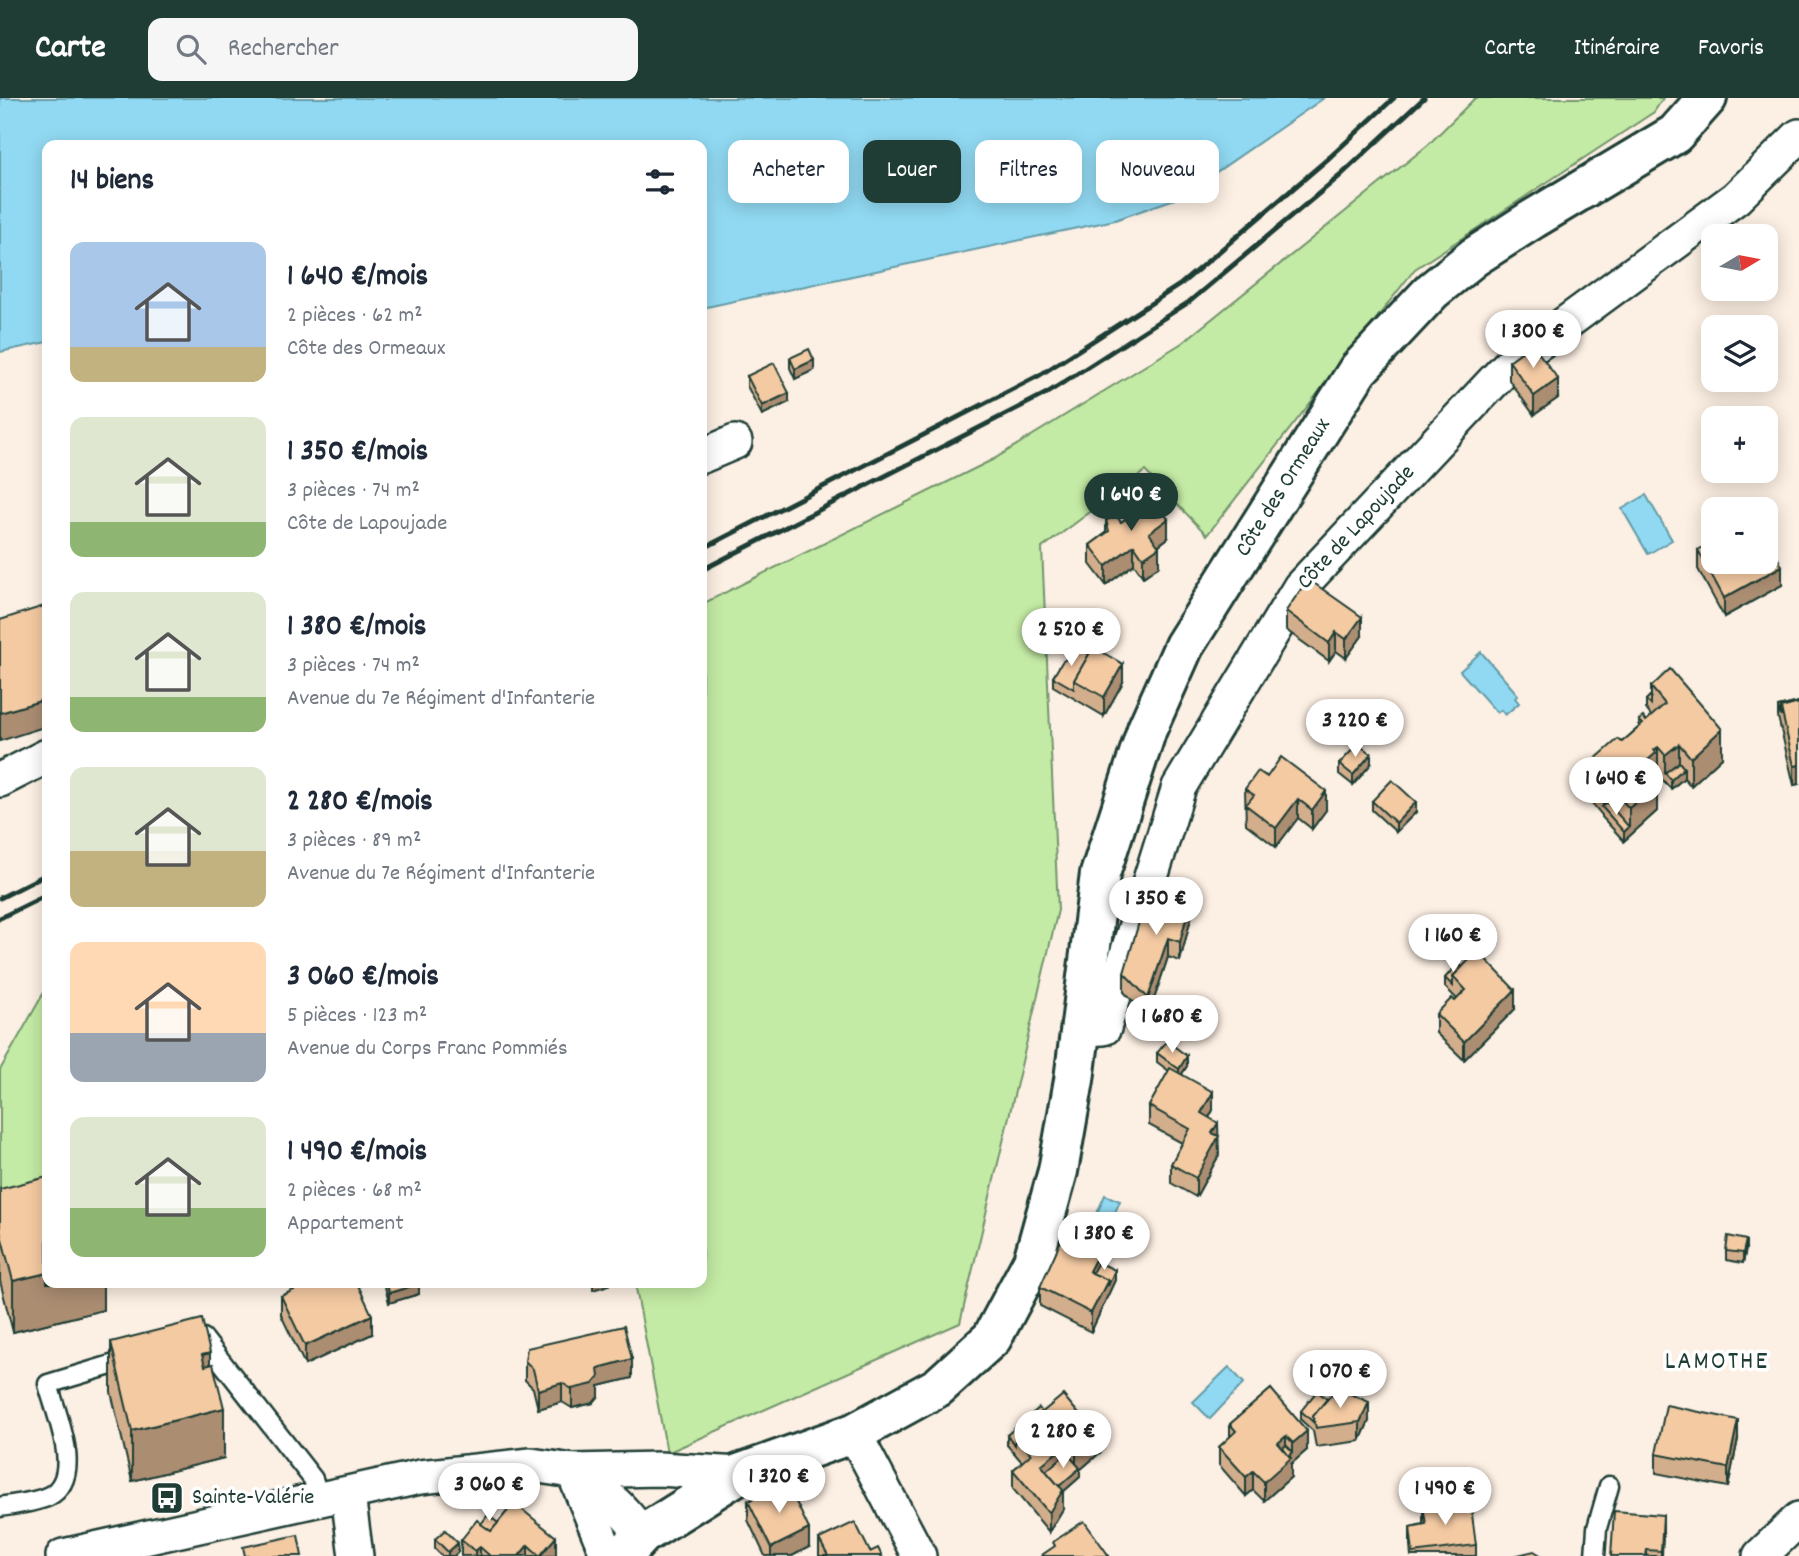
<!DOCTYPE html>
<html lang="fr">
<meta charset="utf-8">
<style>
:root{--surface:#fff;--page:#f6f6f7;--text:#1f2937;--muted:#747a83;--accent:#1f3d34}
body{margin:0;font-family:Dekko,sans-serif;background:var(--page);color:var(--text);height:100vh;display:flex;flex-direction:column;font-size:26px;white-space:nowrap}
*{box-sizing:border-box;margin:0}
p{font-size:23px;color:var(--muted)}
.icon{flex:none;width:38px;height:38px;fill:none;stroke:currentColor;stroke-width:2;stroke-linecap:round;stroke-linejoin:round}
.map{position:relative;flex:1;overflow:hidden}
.side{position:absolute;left:42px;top:42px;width:665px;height:1148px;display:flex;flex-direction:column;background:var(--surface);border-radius:14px;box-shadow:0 4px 18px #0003}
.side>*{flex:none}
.guide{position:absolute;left:728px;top:42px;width:665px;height:63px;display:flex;gap:14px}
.needle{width:46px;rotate:80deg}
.buttons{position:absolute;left:1701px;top:126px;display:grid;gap:14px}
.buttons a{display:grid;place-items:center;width:77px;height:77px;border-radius:14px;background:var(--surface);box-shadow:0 4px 18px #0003;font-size:35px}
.price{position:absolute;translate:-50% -60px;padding:0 16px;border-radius:24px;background:#fff;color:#222;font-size:23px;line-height:46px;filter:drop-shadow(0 2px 4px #0008)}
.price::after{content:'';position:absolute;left:50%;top:42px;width:21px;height:16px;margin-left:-10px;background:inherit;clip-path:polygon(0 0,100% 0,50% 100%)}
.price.selected{background:var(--accent);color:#fff}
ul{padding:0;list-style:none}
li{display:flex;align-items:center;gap:21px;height:175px;padding:0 28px}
li span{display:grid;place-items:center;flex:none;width:196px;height:140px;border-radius:14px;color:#555}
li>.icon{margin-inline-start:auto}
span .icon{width:84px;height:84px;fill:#fffc;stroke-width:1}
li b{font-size:30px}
h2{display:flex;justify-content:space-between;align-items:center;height:84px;padding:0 28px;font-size:30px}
.tag{padding:0 24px;border-radius:14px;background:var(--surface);box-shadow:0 4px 18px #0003;font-size:24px;line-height:63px}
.tag.selected{background:var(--accent);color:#fff}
header{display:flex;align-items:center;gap:42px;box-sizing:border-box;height:98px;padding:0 35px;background:var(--accent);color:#fff}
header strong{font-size:33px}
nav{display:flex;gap:38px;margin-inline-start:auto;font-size:24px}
.search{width:490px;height:63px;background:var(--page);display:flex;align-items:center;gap:18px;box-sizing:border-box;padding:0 24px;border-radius:14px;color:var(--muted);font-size:26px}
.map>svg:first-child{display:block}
.green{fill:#c4eba5;stroke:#72946c;stroke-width:2}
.water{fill:#91d9f2;stroke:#639ba6;stroke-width:2}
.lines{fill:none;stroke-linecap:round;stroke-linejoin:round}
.service-casing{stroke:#1f3d34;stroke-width:23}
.minor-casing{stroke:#1f3d34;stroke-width:38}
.primary-casing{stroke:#1f3d34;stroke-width:44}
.service{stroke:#fff;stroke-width:18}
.minor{stroke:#fff;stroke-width:33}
.primary{stroke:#fff;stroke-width:38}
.rail{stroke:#1f3d34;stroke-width:5}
.wall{fill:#d2ae8c;stroke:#1f3d34;stroke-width:2}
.shaded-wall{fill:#ab8d72;stroke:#1f3d34;stroke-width:2}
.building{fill:#f4caa3;stroke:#1f3d34;stroke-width:2}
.labels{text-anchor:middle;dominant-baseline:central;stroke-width:7;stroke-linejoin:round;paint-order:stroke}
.street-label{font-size:23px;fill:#1f3d34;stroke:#fff}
.poi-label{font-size:23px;fill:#1f3d34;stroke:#fff;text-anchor:start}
.quarter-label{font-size:26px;letter-spacing:2px;fill:#1f3d34;stroke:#fff}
</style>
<header>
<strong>Carte</strong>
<div class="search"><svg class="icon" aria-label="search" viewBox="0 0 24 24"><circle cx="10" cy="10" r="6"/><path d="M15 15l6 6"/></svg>Rechercher</div>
<nav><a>Carte</a><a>Itinéraire</a><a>Favoris</a></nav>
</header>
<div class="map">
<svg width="1799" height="1458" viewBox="0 0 1799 1458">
<rect width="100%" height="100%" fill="#fcefe3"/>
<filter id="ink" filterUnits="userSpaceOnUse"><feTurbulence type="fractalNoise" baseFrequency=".0143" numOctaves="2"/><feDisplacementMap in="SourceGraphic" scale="14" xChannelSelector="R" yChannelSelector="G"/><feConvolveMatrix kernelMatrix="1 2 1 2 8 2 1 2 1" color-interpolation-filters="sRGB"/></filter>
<g filter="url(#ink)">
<g class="green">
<path d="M1475,0h188l-9,14 -239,157 -208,266 -62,-64 -103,77 16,362 -98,413 -293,130 -32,-170h67v-679l292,-145 188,-116 246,-198z"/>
<path d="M47,889v204l-47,22v-143z"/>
</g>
<g class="water">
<path d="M0,0h1324l-144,99 -65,23 -413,88v-163h-655v197l-47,10z"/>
<path d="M1646,397l26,45 -24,14 -26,-45z"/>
<path d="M1481,554l37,43 -3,3 4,5 -14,12 -4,-5 -4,3 -37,-42z"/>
<path d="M1105,1097l15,6 -18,41 -16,-4z"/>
<path d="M1229,1269l15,16 -34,36 -17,-17z"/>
</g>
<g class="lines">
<defs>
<g id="service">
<path d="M188,1244l15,-4 110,141 7,21"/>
<path d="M0,1409c15,-3 35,-4 49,-11 36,-19 7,-81 -1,-112l83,-25"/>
<path d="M1595,1458l2,-28 12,-42"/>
</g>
<g id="minor">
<path d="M702,358l33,-14"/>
<path d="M0,682l47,-24"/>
<path d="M1079,931l25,-1 75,-241 121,-200 209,-222 227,-167 63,-62"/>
<path d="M854,1335l65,123"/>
<path d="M573,1373c29,18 49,36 69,64"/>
<path d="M573,1373l35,85"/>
<path d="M348,1397l8,61"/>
<path d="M63,1458l357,-79 111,-12 42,6 86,-2 80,5"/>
<path d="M1760,1458l39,-37"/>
</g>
<path id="primary" d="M623,1458l19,-21 97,-61 115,-41 84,-46 54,-49 41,-77 25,-90 16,-91 26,-206 47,-145 37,-83 174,-276 74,-79 42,-34 59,-38 142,-85 32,-36"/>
</defs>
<use href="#service" class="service-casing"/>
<use href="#minor" class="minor-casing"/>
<use href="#primary" class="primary-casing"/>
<use href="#service" class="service"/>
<use href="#minor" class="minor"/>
<use href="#primary" class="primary"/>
<g class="rail">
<path d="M702,451l338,-174 141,-91 149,-127 64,-59"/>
<path d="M702,472l345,-177 142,-91 152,-127 83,-77"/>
<path d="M0,800l47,-24"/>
<path d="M0,820l47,-23"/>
</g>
</g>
<g class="wall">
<path d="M790,260l24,12 -19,9 -5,-11z"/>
<path d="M1509,263l49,37 -24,17 -25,-35z"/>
<path d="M747,278l42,26 -27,13 -15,-29z"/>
<path d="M1106,422l15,2 47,16 -10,8 1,20 -16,11 -9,-13 -28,21 -16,-21v-19l16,-12z"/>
<path d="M1698,452l84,35 -58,32 -26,-48z"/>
<path d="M1286,513l76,25 -16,22 -10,-7 -7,10 -43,-31z"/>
<path d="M1053,579l70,5 -19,34 -51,-30z"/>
<path d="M1651,589l71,70 -31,29 -7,-8 -13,11 -13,-14 -2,1v5l-1,1 2,29 -33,30 -22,-24v-2l-17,-20v-27l37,-26 17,-15v-7l7,1 5,-5 -5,-7v-9l5,-5z"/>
<path d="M1799,604v82l-5,1 -16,-68v-10z"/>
<path d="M1339,666h32l-18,21 -14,-11z"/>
<path d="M1263,676l63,36 -14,19 -14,-11 -22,29 -30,-23 -1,-35z"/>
<path d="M1372,703l44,11 -20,20 -24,-22z"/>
<path d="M1193,812l-13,51 -12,-4 -20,60 -24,-25v-19z"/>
<path d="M1458,866l57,45 -51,51 -28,-27v-19l21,-15 -12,-12v-9z"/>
<path d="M1157,955l30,13 -5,8 31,36 -4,8 10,37 -23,42 -25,-14v-19l11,-21 -33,-18v-19l20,-35 -12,-9z"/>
<path d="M0,1091l103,94v27l-90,22 -13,-51z"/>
<path d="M1746,1151l-3,14 -17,-3v-9z"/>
<path d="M1099,1164l16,18 -24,52 -51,-26v-19z"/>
<path d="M385,1185h34v11l-30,9 -4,-16z"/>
<path d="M281,1198l91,38 -67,31 -24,-50z"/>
<path d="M111,1244l99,23 14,93 -92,23 -21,-89z"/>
<path d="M525,1263l107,17 -33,8v10l-6,7 -21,5 -10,-6 -24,7 -5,-21 -8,-8z"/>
<path d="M1271,1291l36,61 -16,14v13l-27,24 -11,-11 -7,6 -27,-31v-18l11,-10v-13z"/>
<path d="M1327,1301l42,22 -9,20 -44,6 -3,-16 -12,-11v-9z"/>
<path d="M1042,1314l61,38 -23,20v7l-17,15v17l-14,23 -36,-43v-19l9,-8 -15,-17v-10z"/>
<path d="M1738,1341l-10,48 -72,-14v-19z"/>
<path d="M748,1403l61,46 -17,9h-27l-17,-36z"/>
<path d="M1423,1408l53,39v11h-65l-1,-11v-18l13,-3z"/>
<path d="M498,1425l58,33h-95v-16l20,-16z"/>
<path d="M1663,1436l-1,22h-51z"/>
<path d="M435,1441l23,13 -4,4h-12l-7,-7z"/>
<path d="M819,1441l51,13 12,4h-63z"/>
</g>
<g class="shaded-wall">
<path d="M814,262v10l-19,9v-10z"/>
<path d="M1558,281v19l-24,17v-19z"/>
<path d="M789,295v9l-27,13v-9z"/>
<path d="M1168,421v19l-19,14v-19z"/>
<path d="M1134,447v19l-28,21v-19z"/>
<path d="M1159,449v19l-16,11v-19z"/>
<path d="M1782,468v19l-58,32v-19z"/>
<path d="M1362,519v19l-16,22v-19z"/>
<path d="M1336,534v19l-7,10v-18z"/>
<path d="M1123,566v18l-19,34v-19z"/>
<path d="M47,601v27l-47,15v-28z"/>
<path d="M1722,631v28l-31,29v-28z"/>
<path d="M1679,646v27l-14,2v-18z"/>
<path d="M1658,649v28l-2,1v5l-15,13v-28z"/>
<path d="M1371,656v10l-18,21v-10z"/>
<path d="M1799,667v19l-5,1v-19z"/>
<path d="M1684,670v10l-13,11v-9z"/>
<path d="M1607,686v27l-4,-3v-20z"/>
<path d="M1657,686v27l-33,30v-9l5,-5v-19z"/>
<path d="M1326,693v19l-14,19v-19z"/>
<path d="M1298,701v19l-22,29v-19z"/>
<path d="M1416,704v10l-20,20v-9z"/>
<path d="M1193,793v19l-13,51v-19z"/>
<path d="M1168,840v19l-20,60v-19z"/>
<path d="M1515,892v19l-51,51v-18z"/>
<path d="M1187,958v10l-8,12v-9z"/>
<path d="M1213,994v18l-12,22v-19z"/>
<path d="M1218,1025l1,32 -23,42v-19l16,-45z"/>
<path d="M1746,1142v9l-3,14v-10z"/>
<path d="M1099,1154v19l-6,11 -4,-11z"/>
<path d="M1115,1172v10l-24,52v-19l17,-33z"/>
<path d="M47,1175v10h56v27l-90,22v-51z"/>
<path d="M593,1185h16v2l-16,5z"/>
<path d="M419,1186v10l-30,9v-10z"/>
<path d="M372,1217v19l-67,31v-19z"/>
<path d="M210,1255v50l-8,-48z"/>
<path d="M632,1261v19l-33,8v10l-6,7 -21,5v-19l26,-21z"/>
<path d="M562,1285v19l-24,7v-19z"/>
<path d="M1369,1304v19l-9,20v-19z"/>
<path d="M224,1310v50l-92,23v-50z"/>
<path d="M1738,1322v19l-10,48v-19z"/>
<path d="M1307,1333v19l-16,14v13l-27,24v-19l29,-30v-9z"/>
<path d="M1103,1334v18l-23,20v7l-17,15v17l-14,23v-19l5,-23 22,-19v-17z"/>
<path d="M1286,1338v18l-8,-11z"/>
<path d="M1067,1346v18l-21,18 -5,-15z"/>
<path d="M1253,1373v19l-7,6v-19z"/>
<path d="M1663,1417v19l-2,22v-5z"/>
<path d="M809,1431v18l-17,9h-21v-8z"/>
<path d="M556,1439v19h-16z"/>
<path d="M458,1445v9l-4,4h-6v-4z"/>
<path d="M528,1447v11h-9z"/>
<path d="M480,1449v9h-5v-5z"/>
</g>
<g class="building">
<path d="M1532,246l26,35 -24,17 -25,-35z"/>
<path d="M809,251l5,11 -19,9 -5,-11z"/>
<path d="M774,265l15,30 -27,13 -15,-30z"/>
<path d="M1153,400l15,21 -19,14 10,14 -16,11 -9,-13 -28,21 -16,-21 19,-14 -3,-11 11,-3 4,5z"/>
<path d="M1766,438l16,30 -58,32 -26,-48 15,-9v21h53z"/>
<path d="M1308,481l54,38 -16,22 -10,-7 -7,11 -43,-32z"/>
<path d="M47,507v94l-47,14v-93z"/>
<path d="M1093,549l30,17 -19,33 -30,-17z"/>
<path d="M1081,551l8,5 -15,26v9l-21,-12 9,-15z"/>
<path d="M1670,571l52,60 -31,29 -12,-14 -14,11 -7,-8 -4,3 2,3 -15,13 16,18 -28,24 -22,-24 -4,4 -18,-20 33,-29 4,3 21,-18 -4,-4 4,-3 3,4 19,-17 -14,-17z"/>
<path d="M1651,597v10l-5,-5z"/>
<path d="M1799,604v1l-18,5v9l-3,-10z"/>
<path d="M1799,605v62l-5,1 -13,-58z"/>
<path d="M1358,646l13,10 -18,21 -14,-11z"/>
<path d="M1281,659l45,34 -14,19 -14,-11 -22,29 -30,-23 8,-10 -9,-6 13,-18 9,6z"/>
<path d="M1679,664l5,6 -13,12 -6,-7z"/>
<path d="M1392,682l24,22 -20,21 -24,-22z"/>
<path d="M1607,704l22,25 -5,5 -22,-25z"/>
<path d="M1180,790l13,3 -13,51 -12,-4 -20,60 -24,-25 23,-78 29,7z"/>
<path d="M1478,853l37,39 -51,52 -28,-28 16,-16 3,3 11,-11 -13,-14z"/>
<path d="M1458,866l4,3 -9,9v10l-8,-8z"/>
<path d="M1167,943l20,15 -8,13 -22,-16z"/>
<path d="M1170,970l43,24 -12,21 17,10 -6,10 7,3 -23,42 -25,-14 19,-35 -41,-23z"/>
<path d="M47,1079v96l-34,8 -13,-50v-42z"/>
<path d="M1064,1136l35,18 -10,19 19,9 -17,33 -51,-26z"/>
<path d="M1728,1138l18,4 -3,13 -17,-2z"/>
<path d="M1098,1164l17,8 -7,16v-6l-16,-7z"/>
<path d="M309,1185h48l15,32 -67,31 -24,-50z"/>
<path d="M387,1185h32v1l-30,9z"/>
<path d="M202,1221l8,34 -8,2 3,11 8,-2 11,44 -92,23 -21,-89z"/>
<path d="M624,1228l8,33 -34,9 1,9 -6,7 -21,5 -10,-6 -24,7 -5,-21 -8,-8 2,-13z"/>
<path d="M1337,1290l32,14 -9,20 -44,6 -3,-12z"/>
<path d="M1271,1291l36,42 -14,12 -7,-7 -8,7 13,15 -27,24 -11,-11 -7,6 -27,-30 17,-16 -6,-7z"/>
<path d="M1317,1293l10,8 -14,17v6l-12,-11z"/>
<path d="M1063,1297l25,30 5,-5 10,12 -27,22 -9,-10 -26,21 22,25 -14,23 -36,-43 18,-16 -16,-19z"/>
<path d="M1666,1307l72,15 -10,48 -72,-14z"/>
<path d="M1039,1310l3,4 -27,23v10l-8,-10z"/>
<path d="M1286,1347l7,7 -4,4 -6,-8z"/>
<path d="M1067,1355l13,15 -21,18 -13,-15z"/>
<path d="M787,1385l22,46 -38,19 -23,-47z"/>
<path d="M1470,1401l6,46 -63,8 -3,-26 16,-3 -3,-18z"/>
<path d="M514,1405l42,34 -16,19 -12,-11 -9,11h-29l-10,-9 -5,4 -14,-11 16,-20 14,11z"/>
<path d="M1614,1413l49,4 -2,36 -14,-1 -1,6h-35z"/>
<path d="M488,1417l10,8 -7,8 -10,-7z"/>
<path d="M1084,1423l25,35h-66l-1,-1 13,-9 -2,-4z"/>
<path d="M855,1424l15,30 8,-4 4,8h-54l-9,-17z"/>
<path d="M445,1432l13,13 -10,9 -13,-13z"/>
<path d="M298,1437l4,21h-57l-2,-9z"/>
<path d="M1534,1453l8,5h-28z"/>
</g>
</g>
<defs>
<symbol id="bus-square" viewBox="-11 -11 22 22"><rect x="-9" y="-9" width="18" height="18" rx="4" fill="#1f3d34" stroke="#fff"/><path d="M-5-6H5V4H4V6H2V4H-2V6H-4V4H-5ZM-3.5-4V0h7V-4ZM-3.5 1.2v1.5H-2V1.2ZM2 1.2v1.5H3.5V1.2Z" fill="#fff"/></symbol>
</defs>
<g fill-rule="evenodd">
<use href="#bus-square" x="148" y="1381" width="38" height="38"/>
</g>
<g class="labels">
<g class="street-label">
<text transform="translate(1284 390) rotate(-58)">Côte des Ormeaux</text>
<text transform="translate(1357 430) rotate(-47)">Côte de Lapoujade</text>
</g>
<g class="poi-label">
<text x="192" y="1400">Sainte-Valérie</text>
</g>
<g class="quarter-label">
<text x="1717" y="1264">LAMOTHE</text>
</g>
</g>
</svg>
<div class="buttons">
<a><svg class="needle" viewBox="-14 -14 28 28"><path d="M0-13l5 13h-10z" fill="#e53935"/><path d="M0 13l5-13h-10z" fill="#747a83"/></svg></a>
<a><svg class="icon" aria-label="layers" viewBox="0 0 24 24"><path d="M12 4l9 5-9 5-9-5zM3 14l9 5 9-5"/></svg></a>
<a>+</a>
<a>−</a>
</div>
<b class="price" style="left:1533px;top:272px">1 300 €</b>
<b class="price selected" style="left:1131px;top:435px">1 640 €</b>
<b class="price" style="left:1071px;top:570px">2 520 €</b>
<b class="price" style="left:1355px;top:661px">3 220 €</b>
<b class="price" style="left:1616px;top:719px">1 640 €</b>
<b class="price" style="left:1156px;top:839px">1 350 €</b>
<b class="price" style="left:1453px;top:876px">1 160 €</b>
<b class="price" style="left:1172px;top:957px">1 680 €</b>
<b class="price" style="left:1104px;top:1174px">1 380 €</b>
<b class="price" style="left:1340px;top:1312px">1 070 €</b>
<b class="price" style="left:1063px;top:1372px">2 280 €</b>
<b class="price" style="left:779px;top:1417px">1 320 €</b>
<b class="price" style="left:489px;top:1425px">3 060 €</b>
<b class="price" style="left:1445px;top:1429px">1 490 €</b>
<div class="guide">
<a class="tag">Acheter</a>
<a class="tag selected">Louer</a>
<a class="tag">Filtres</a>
<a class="tag">Nouveau</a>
</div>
<section class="side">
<h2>14 biens<svg class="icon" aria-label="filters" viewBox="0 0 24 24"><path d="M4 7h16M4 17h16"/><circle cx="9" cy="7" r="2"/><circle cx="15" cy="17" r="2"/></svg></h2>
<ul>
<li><span style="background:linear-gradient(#a9c7e8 75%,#c2b280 0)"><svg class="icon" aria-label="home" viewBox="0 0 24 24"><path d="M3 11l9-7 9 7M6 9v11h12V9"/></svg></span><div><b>1 640 €/mois</b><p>2 pièces · 62 m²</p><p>Côte des Ormeaux</p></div></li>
<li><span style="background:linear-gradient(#dfe7d0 75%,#8fb573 0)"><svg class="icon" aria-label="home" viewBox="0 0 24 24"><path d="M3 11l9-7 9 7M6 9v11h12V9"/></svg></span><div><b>1 350 €/mois</b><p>3 pièces · 74 m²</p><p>Côte de Lapoujade</p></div></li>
<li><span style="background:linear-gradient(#dfe7d0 75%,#8fb573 0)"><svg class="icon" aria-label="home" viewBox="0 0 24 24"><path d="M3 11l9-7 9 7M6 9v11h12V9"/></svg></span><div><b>1 380 €/mois</b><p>3 pièces · 74 m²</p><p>Avenue du 7e Régiment d'Infanterie</p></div></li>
<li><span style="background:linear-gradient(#dfe7d0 60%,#c2b280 0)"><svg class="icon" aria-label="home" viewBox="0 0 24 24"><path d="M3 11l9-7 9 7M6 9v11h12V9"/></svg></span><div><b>2 280 €/mois</b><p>3 pièces · 89 m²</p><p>Avenue du 7e Régiment d'Infanterie</p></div></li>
<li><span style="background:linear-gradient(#ffd9b3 65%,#9aa5b1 0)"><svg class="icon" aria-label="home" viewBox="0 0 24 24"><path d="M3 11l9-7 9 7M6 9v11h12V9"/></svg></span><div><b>3 060 €/mois</b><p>5 pièces · 123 m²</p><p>Avenue du Corps Franc Pommiés</p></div></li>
<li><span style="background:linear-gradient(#dfe7d0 65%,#8fb573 0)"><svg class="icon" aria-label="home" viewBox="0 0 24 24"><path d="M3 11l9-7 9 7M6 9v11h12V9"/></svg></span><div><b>1 490 €/mois</b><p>2 pièces · 68 m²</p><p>Appartement</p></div></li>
</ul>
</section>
</div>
